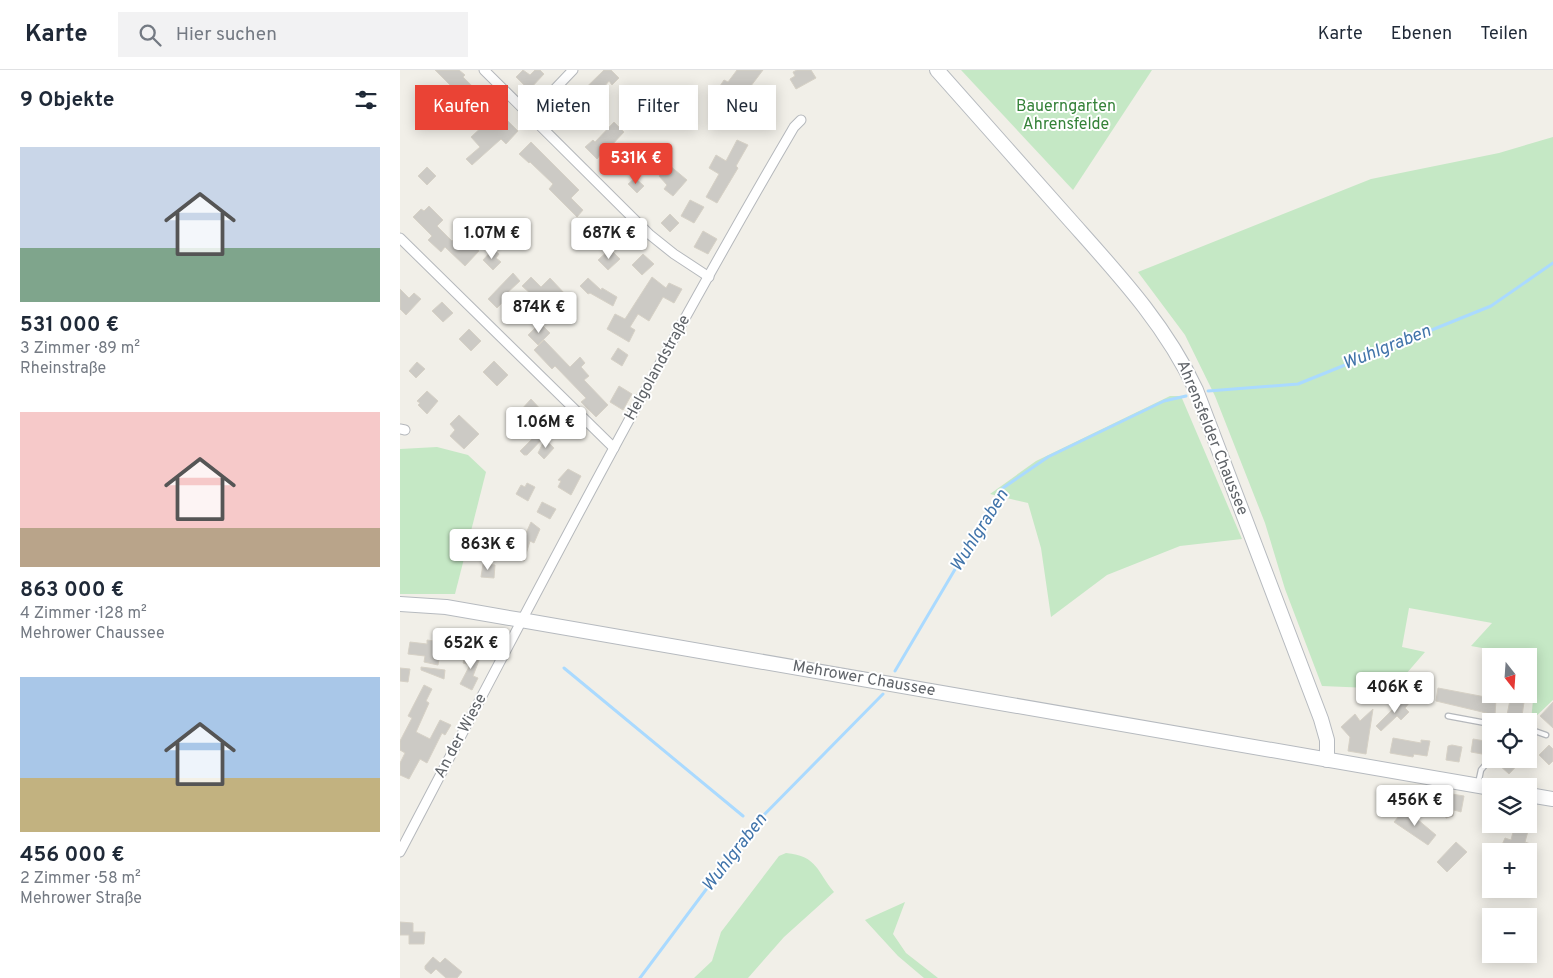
<!DOCTYPE html>
<html lang="de">
<meta charset="utf-8">
<style>
:root{--surface:#fff;--page:#f2f2f3;--text:#1f2937;--muted:#747a83;--line:#e0e1e3;--accent:#ea4335}
body{margin:0;font-family:Overpass,sans-serif;background:var(--page);color:var(--text);height:100vh;display:flex;flex-direction:column;font-size:19px;white-space:nowrap}
*{box-sizing:border-box;margin:0}
p{font-size:16px;color:var(--muted)}
.icon{flex:none;width:28px;height:28px;fill:none;stroke:currentColor;stroke-width:2;stroke-linecap:round;stroke-linejoin:round}
.map{position:relative;flex:1;overflow:hidden}
.panel{display:flex;flex-direction:column;background:var(--surface);width:400px}
.panel>*{flex:none}
.guide{position:absolute;left:15px;top:15px;width:475px;height:45px;display:flex;gap:10px}
.needle{width:32px;rotate:163deg}
.tools{position:absolute;left:1082px;top:578px;display:grid;gap:10px}
.tools a{display:grid;place-items:center;width:55px;height:55px;border-radius:0px;background:var(--surface);box-shadow:0 2px 12px #0003;font-size:25px}
.price{position:absolute;translate:-50% -42px;padding:0 11px;border-radius:5px;background:#fff;color:#222;font-size:16px;line-height:32px;filter:drop-shadow(0 1px 2px #0008)}
.price::after{content:'';position:absolute;left:50%;top:30px;width:15px;height:11px;margin-left:-8px;background:inherit;clip-path:polygon(0 0,100% 0,50% 100%)}
.price.current{background:var(--accent);color:#fff}
ul{padding:0;list-style:none}
li{display:grid;align-content:center;gap:10px;height:265px;padding:0 20px}
li span{display:grid;place-items:center;height:155px;border-radius:0px;color:#555}
li>.icon{margin-inline-start:auto}
span .icon{width:90px;height:90px;fill:#fffc;stroke-width:1}
li b{font-size:21px}
h2{display:flex;justify-content:space-between;align-items:center;height:60px;padding:0 20px;font-size:21px}
.pill{padding:0 18px;border-radius:0px;background:var(--surface);box-shadow:0 2px 12px #0003;font-size:18px;line-height:45px}
.pill.current{background:var(--accent);color:#fff}
header{display:flex;align-items:center;gap:30px;box-sizing:border-box;height:70px;padding:0 25px;background:var(--surface);border-bottom:1px solid var(--line)}
header strong{font-size:24px}
nav{display:flex;gap:28px;margin-inline-start:auto;font-size:18px}
.search{width:350px;height:45px;background:var(--page);display:flex;align-items:center;gap:12px;box-sizing:border-box;padding:0 18px;border-radius:0px;color:var(--muted);font-size:19px}
main{display:flex;flex:1;min-height:0}
.map>svg:first-child{display:block}
.green{fill:#c5e8c5}
.lines{fill:none;stroke-linecap:round;stroke-linejoin:round}
.stream{stroke:#aadaff;stroke-width:3}
.building{fill:#cccac5;stroke:#d6d1c6}
.lane-casing{stroke:#b5b8bc;stroke-width:7}
.street-casing{stroke:#b5b8bc;stroke-width:11}
.secondary-casing{stroke:#b6babf;stroke-width:16}
.lane{stroke:#fff;stroke-width:4.5}
.street{stroke:#fff;stroke-width:9}
.secondary{stroke:#fff;stroke-width:14}
.labels{text-anchor:middle;dominant-baseline:central;stroke-width:4;stroke-linejoin:round;paint-order:stroke}
.park-label{font-size:16px;fill:#348238;stroke:#fff}
.street-label{font-size:16px;fill:#5f6368;stroke:#fff}
.water-label{font-size:18px;font-style:italic;fill:#4174aa;stroke:#fff}
</style>
<header>
<strong>Karte</strong>
<div class="search"><svg class="icon" aria-label="search" viewBox="0 0 24 24"><circle cx="10" cy="10" r="6"/><path d="M15 15l6 6"/></svg>Hier suchen</div>
<nav><a>Karte</a><a>Ebenen</a><a>Teilen</a></nav>
</header>
<main>
<section class="panel">
<h2>9 Objekte<svg class="icon" aria-label="filters" viewBox="0 0 24 24"><path d="M4 7h16M4 17h16"/><circle cx="9" cy="7" r="2"/><circle cx="15" cy="17" r="2"/></svg></h2>
<ul>
<li><span style="background:linear-gradient(#c9d6e8 65%,#7fa58c 0)"><svg class="icon" aria-label="home" viewBox="0 0 24 24"><path d="M3 11l9-7 9 7M6 9v11h12V9"/></svg></span><div><b>531 000 €</b><p>3 Zimmer · 89 m²</p><p>Rheinstraße</p></div></li>
<li><span style="background:linear-gradient(#f6c9c9 75%,#b9a48a 0)"><svg class="icon" aria-label="home" viewBox="0 0 24 24"><path d="M3 11l9-7 9 7M6 9v11h12V9"/></svg></span><div><b>863 000 €</b><p>4 Zimmer · 128 m²</p><p>Mehrower Chaussee</p></div></li>
<li><span style="background:linear-gradient(#a9c7e8 65%,#c2b280 0)"><svg class="icon" aria-label="home" viewBox="0 0 24 24"><path d="M3 11l9-7 9 7M6 9v11h12V9"/></svg></span><div><b>456 000 €</b><p>2 Zimmer · 58 m²</p><p>Mehrower Straße</p></div></li>
</ul>
</section>
<div class="map">
<svg width="1153" height="908" viewBox="0 0 1153 908">
<rect width="100%" height="100%" fill="#f1efe8"/>
<g class="green">
<path d="M561,0h191l-79,120z"/>
<path d="M1153,67v563l-22,21 6,-63 -66,-12 21,-23 -83,-15 -7,39 23,5 -32,37 -71,-3 -37,-97 -20,-66 -50,-127 -30,-61 -47,-63 233,-93 128,-26z"/>
<path d="M770,326h11l61,143 -62,7 -73,29 -56,42 -10,-69 -13,-45 -38,-9 46,-33z"/>
<path d="M37,377l31,8 18,17 -31,122h-55v-145z"/>
<path d="M386,783c32,3 31,19 48,39l-50,45 -36,41h-54l18,-17 9,-29 58,-76z"/>
<path d="M505,832l-12,32 13,19 32,25h-14l-26,-22 -33,-36z"/>
</g>
<g class="lines">
<g class="stream">
<path d="M808,321l90,-7 193,-78 62,-43"/>
<path d="M164,598l179,148"/>
<path d="M495,601l108,-183 45,-31 116,-56 22,-5"/>
<path d="M240,908l115,-154 128,-130"/>
</g>
</g>
<g class="building">
<path d="M35,0h24l6,5 -2,2 55,54 -12,13 -5,-5 -29,26 -6,-6 14,-12 -9,-10 14,-13 -17,-16 -9,-12 1,-1z"/>
<path d="M123,0l7,5 5,-5h5l4,4 -15,16 -13,-13z"/>
<path d="M204,0h7l8,8 -7,7 -3,-4 -22,27 -1,-2 -21,21 -10,-9z"/>
<path d="M337,0h26l-28,37 2,1 -7,12 -8,-4 12,-21 -14,-9 4,-6 4,2z"/>
<path d="M397,0h14l5,8 -20,11 -6,-10 5,-3 -2,-4z"/>
<path d="M214,52l10,10 -15,16 18,16 -8,8 -19,-17 -3,4 -12,-12 8,-7 2,2z"/>
<path d="M337,70l11,5 -12,21 2,2 -21,35 -11,-6 13,-23 -10,-6 7,-13 10,6z"/>
<path d="M131,72l48,48 -8,8 12,12 -6,7 -28,-28 4,-5 -23,-22 -1,1 -10,-9z"/>
<path d="M269,95l18,15 -14,16 -9,-7 3,-4 -8,-9z"/>
<path d="M27,97l9,9 -9,9 -9,-9z"/>
<path d="M235,108l9,8 -7,7 -9,-9z"/>
<path d="M290,130l14,7 -10,16 -13,-7z"/>
<path d="M29,136l14,14 -6,6 15,15 8,-8 19,18 -14,15 -20,-19 -4,5 -13,-12 4,-4 -19,-19 8,-8 3,2z"/>
<path d="M270,144l9,9 -9,9 -9,-9z"/>
<path d="M208,150l8,7 -9,9 -8,-7z"/>
<path d="M303,161l14,8 -9,15 -14,-7z"/>
<path d="M93,179l6,5 -3,4 5,4 -8,8 -10,-10z"/>
<path d="M210,179l10,10 -12,11 -10,-10z"/>
<path d="M243,184l11,10 -12,11 -10,-10z"/>
<path d="M113,203l7,8 -14,13 3,2 -12,12 -9,-9z"/>
<path d="M131,207l10,10 9,-9 16,17 -2,2 10,11 -11,12 -21,-21 -12,13 -9,-8 10,-10 -9,-8z"/>
<path d="M252,207l14,11 3,-5 13,6 -8,14 -11,-6 -14,24 -11,-7 -8,13 5,3 -6,12 -22,-13 8,-15 10,5z"/>
<path d="M188,208l13,12 1,-2 15,9 -4,9 -23,-13 -2,1 -8,-8z"/>
<path d="M0,219l9,9 5,-5 7,6 -15,16 -6,-6z"/>
<path d="M42,232l11,11 -10,9 -11,-11z"/>
<path d="M140,253l10,10 -12,12 -10,-10z"/>
<path d="M69,259l12,12 -10,10 -12,-12z"/>
<path d="M144,270l26,27 10,-10 5,6 -4,4 8,9 -5,4 24,25 -12,12 -15,-15 5,-4 -31,-32 -3,3 -18,-19z"/>
<path d="M218,278l10,7 -6,11 -11,-7z"/>
<path d="M94,291l14,14 -11,11 -14,-14z"/>
<path d="M17,292l8,7 -9,9 -7,-7z"/>
<path d="M219,316l13,8 -9,16 -13,-8z"/>
<path d="M27,321l11,10 -11,13 -9,-9 2,-2 -3,-2z"/>
<path d="M131,329l12,13 -5,5 14,14 -5,5 -1,-1 -19,20h-3l-4,-4 21,-21 -20,-20z"/>
<path d="M59,345l20,19 -15,15 -14,-13 5,-6 -5,-6z"/>
<path d="M145,369l9,9 -10,11 -6,-6z"/>
<path d="M168,399l13,7 -10,19 -13,-8 3,-6 -3,-1z"/>
<path d="M127,413l8,4 -7,14 -12,-7 5,-9 4,2z"/>
<path d="M142,432l14,7 -6,10 -13,-7z"/>
<path d="M131,452l9,7 -6,14 -4,-2 -6,20 -9,-3z"/>
<path d="M83,494l12,1 -1,13 -13,-1z"/>
<path d="M27,570l15,2 -4,23 -14,-3 1,-6 -17,-2 2,-12 17,2z"/>
<path d="M67,582l14,3 -8,21 5,2 -6,12 -12,-6 10,-19 -7,-2z"/>
<path d="M21,597l24,3 -1,9 -23,-9z"/>
<path d="M0,598l10,1 -2,13 -8,-1z"/>
<path d="M24,615l8,4 -6,12 3,2 -13,29 14,7 10,-19 11,5 -6,10 -3,-2 -15,30 -7,-4 -11,20 -9,-4v-12l5,-10 -5,-3v-9l12,-23 -4,-2z"/>
<path d="M1038,618l58,11 -1,16 -59,-14z"/>
<path d="M1005,627l5,5 -5,6 4,4 -8,8 -4,-4 -16,15 -5,-5z"/>
<path d="M1110,630l14,2 -2,14 -15,-1z"/>
<path d="M1153,632v26l-13,-12z"/>
<path d="M973,639l-7,45 -18,-3 2,-14 -9,-10 14,-13 5,7z"/>
<path d="M993,668l28,5v-3l9,1 -3,15 -13,-2 -1,3 -23,-4z"/>
<path d="M1073,669l12,2 -3,13 -11,-2z"/>
<path d="M1052,675l10,2 -3,15 -13,-2 2,-14z"/>
<path d="M1149,675l4,4v12l-4,4 -10,-10z"/>
<path d="M1103,689h20l-14,15 -11,-10z"/>
<path d="M1040,722l24,4 -3,16 -7,-2 -1,6 -7,2 -1,-9 -8,-1z"/>
<path d="M1005,739l31,26 -8,10 -34,-23z"/>
<path d="M1115,754h15l-5,18 8,3 -3,6h-12l-16,-6 3,-7 6,2z"/>
<path d="M1056,772l11,10 -20,20 -10,-10z"/>
<path d="M0,852l13,1v9h12l-1,12h-15v-9h-9z"/>
<path d="M33,887l7,6 5,-5 17,14 -5,6h-11l-10,-9 -5,5 -6,-5v-3z"/>
</g>
<g class="lines">
<defs>
<g id="lane">
<path d="M1048,646l43,8"/>
<path d="M1129,659l17,6"/>
<path d="M1078,714l3,-14 10,-12"/>
</g>
<g id="street">
<path d="M84,0l165,164 25,20 35,23"/>
<path d="M130,45l43,-45"/>
<path d="M0,168l214,210"/>
<path d="M0,359l5,1"/>
<path d="M0,782c128,-244 255,-488 394,-725l7,-7"/>
</g>
<g id="secondary">
<path d="M537,0c44,50 89,100 133,150 48,54 95,104 126,170l125,329 6,21v20"/>
<path d="M0,534l46,3 75,13 970,168"/>
<path d="M1129,725l24,4"/>
</g>
</defs>
<use href="#lane" class="lane-casing"/>
<use href="#street" class="street-casing"/>
<use href="#secondary" class="secondary-casing"/>
<use href="#lane" class="lane"/>
<use href="#street" class="street"/>
<use href="#secondary" class="secondary"/>
</g>
<g class="labels">
<g class="park-label">
<text x="666" y="37">Bauerngarten<tspan x="666" dy="18">Ahrensfelde</tspan></text>
</g>
<g class="street-label">
<text transform="translate(258 298) rotate(-61)">Helgolandstraße</text>
<text transform="translate(812 368) rotate(68)">Ahrensfelder Chaussee</text>
<text transform="translate(464 609) rotate(10)">Mehrower Chaussee</text>
<text transform="translate(61 666) rotate(-62)">An der Wiese</text>
</g>
<g class="water-label">
<text transform="translate(987 278) rotate(-22)">Wuhlgraben</text>
<text transform="translate(580 461) rotate(-58)">Wuhlgraben</text>
<text transform="translate(335 783) rotate(-52)">Wuhlgraben</text>
</g>
</g>
</svg>
<div class="tools">
<a><svg class="needle" viewBox="-14 -14 28 28"><path d="M0-13l5 13h-10z" fill="#e53935"/><path d="M0 13l5-13h-10z" fill="#747a83"/></svg></a>
<a><svg class="icon" aria-label="locate" viewBox="0 0 24 24"><circle cx="12" cy="12" r="6"/><path d="M12 2v4M12 18v4M2 12h4M18 12h4"/></svg></a>
<a><svg class="icon" aria-label="layers" viewBox="0 0 24 24"><path d="M12 4l9 5-9 5-9-5zM3 14l9 5 9-5"/></svg></a>
<a>+</a>
<a>−</a>
</div>
<b class="price current" style="left:236px;top:115px">531K €</b>
<b class="price" style="left:92px;top:190px">1.07M €</b>
<b class="price" style="left:209px;top:190px">687K €</b>
<b class="price" style="left:139px;top:264px">874K €</b>
<b class="price" style="left:146px;top:379px">1.06M €</b>
<b class="price" style="left:88px;top:501px">863K €</b>
<b class="price" style="left:71px;top:600px">652K €</b>
<b class="price" style="left:995px;top:644px">406K €</b>
<b class="price" style="left:1015px;top:757px">456K €</b>
<div class="guide">
<a class="pill current">Kaufen</a>
<a class="pill">Mieten</a>
<a class="pill">Filter</a>
<a class="pill">Neu</a>
</div>
</div>
</main>
